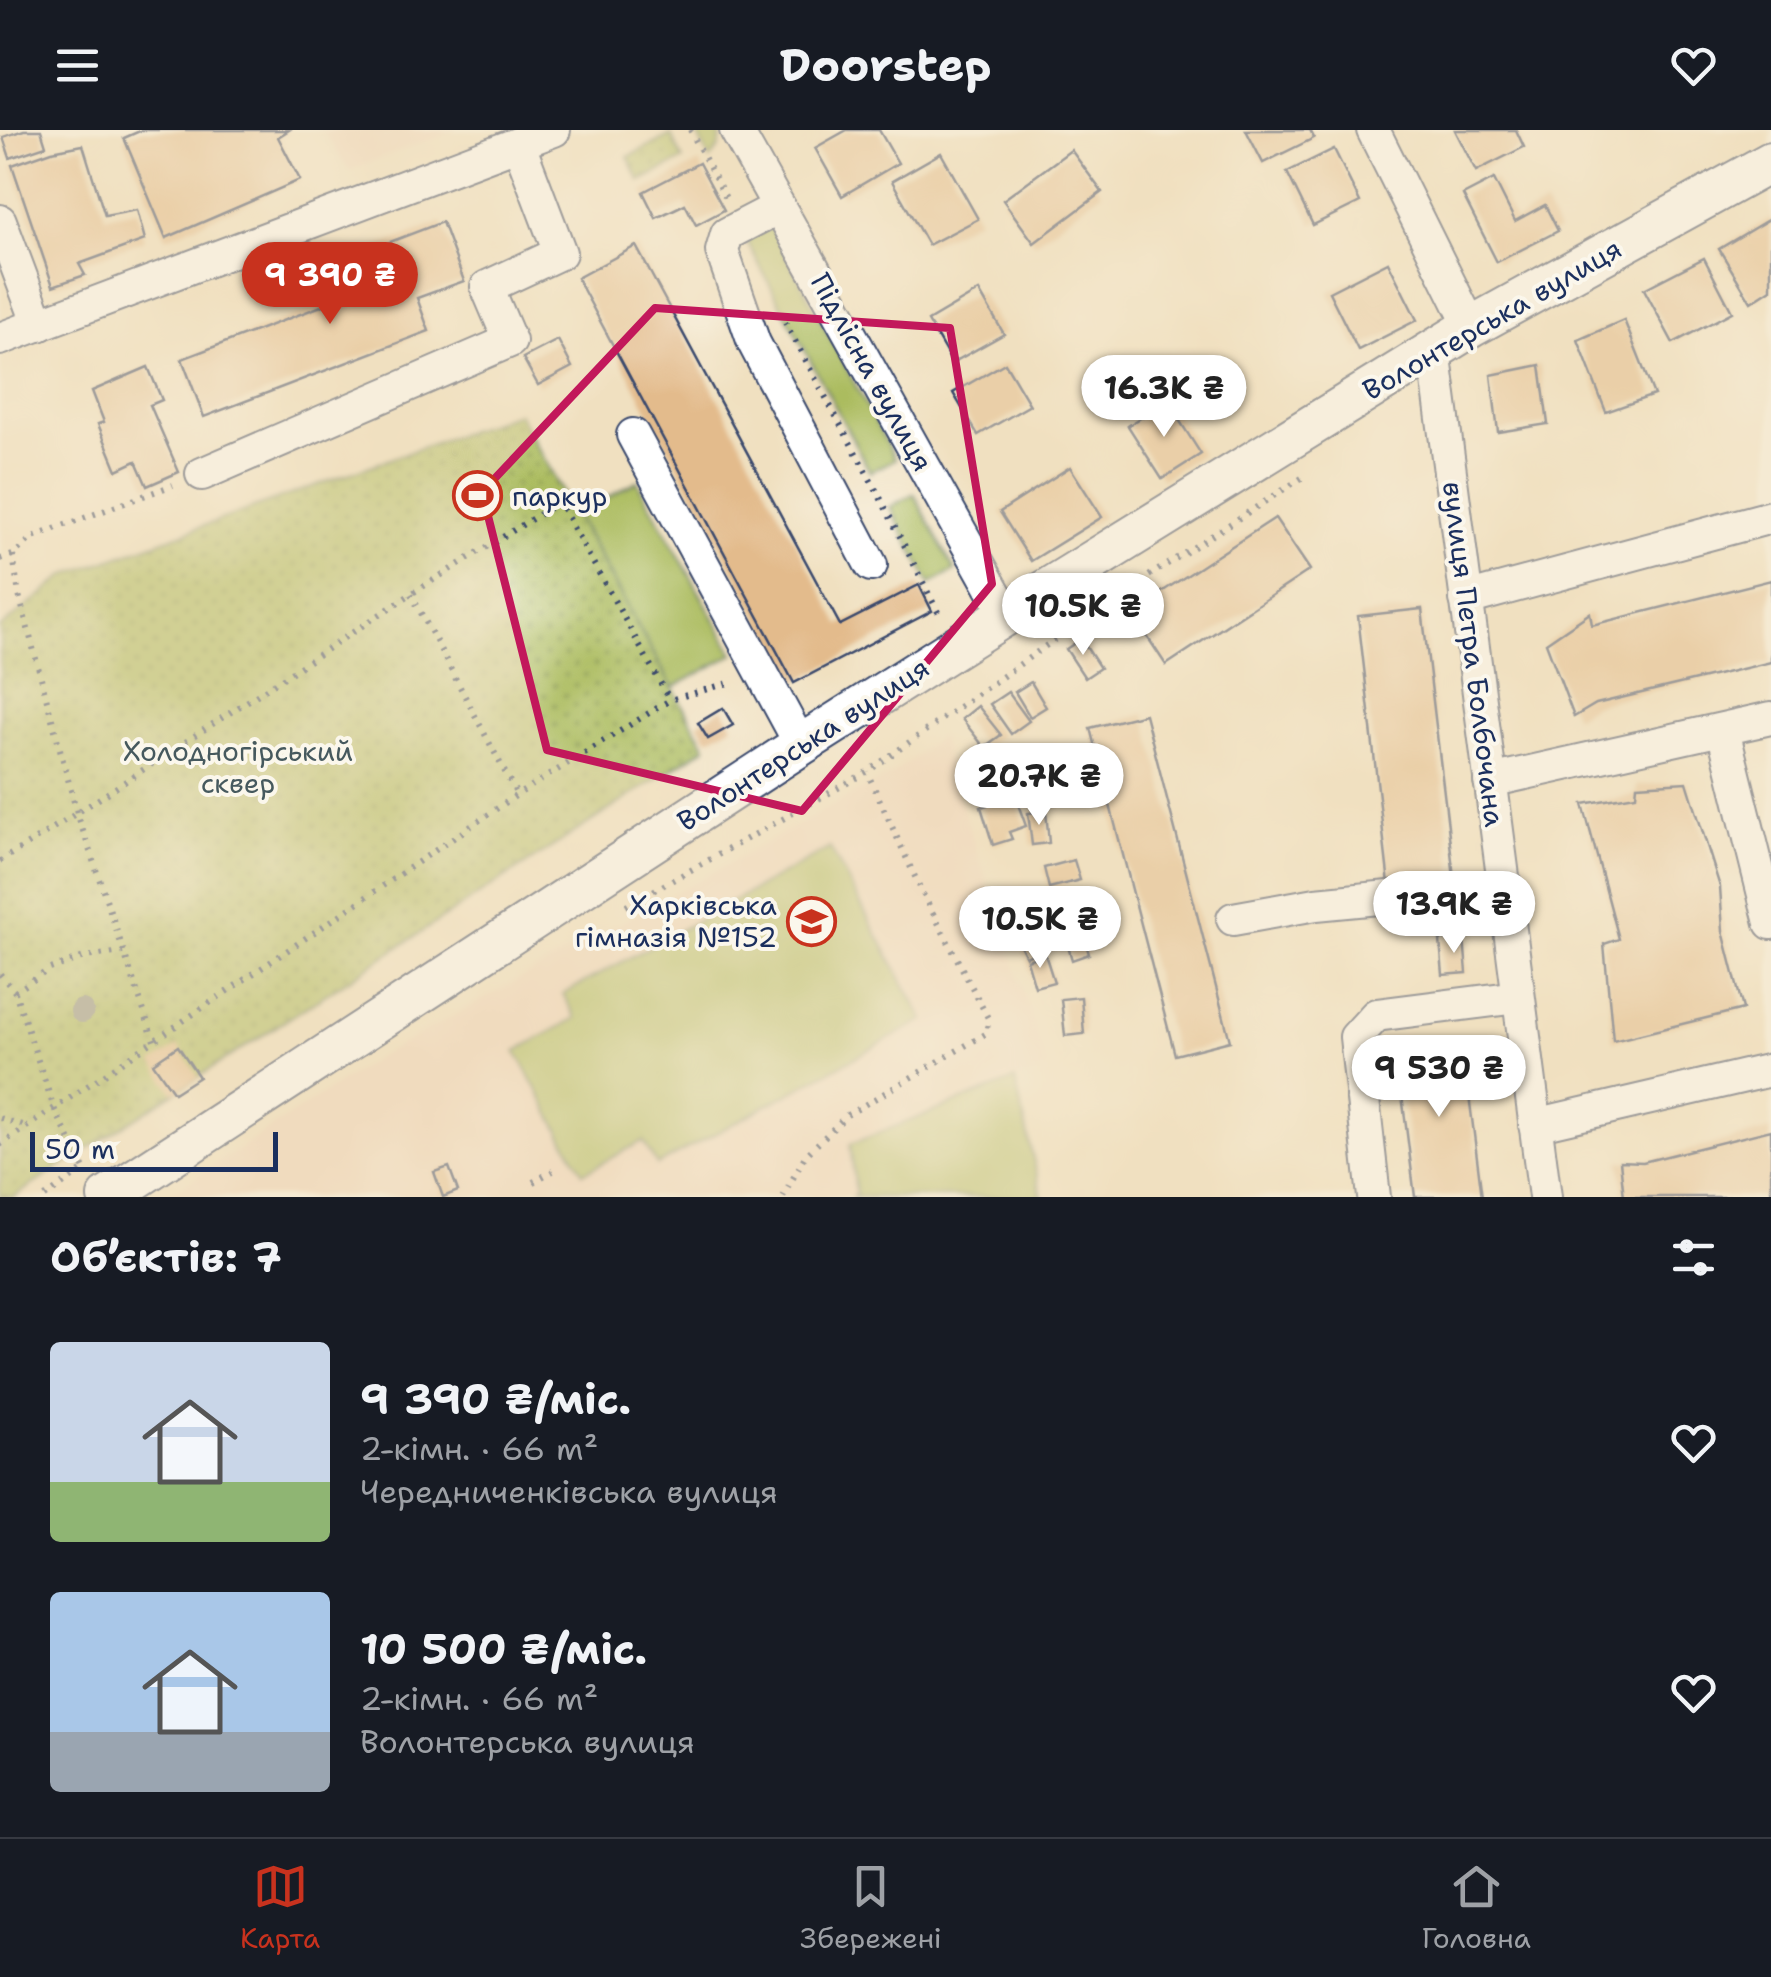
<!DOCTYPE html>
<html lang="uk">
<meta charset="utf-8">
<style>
:root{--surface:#171b24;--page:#242831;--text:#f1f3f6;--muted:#9ea1a6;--line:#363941;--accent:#c8321e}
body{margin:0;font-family:"Shantell Sans",sans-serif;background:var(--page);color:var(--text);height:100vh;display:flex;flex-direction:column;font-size:38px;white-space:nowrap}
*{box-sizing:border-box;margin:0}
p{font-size:32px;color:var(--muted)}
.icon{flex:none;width:55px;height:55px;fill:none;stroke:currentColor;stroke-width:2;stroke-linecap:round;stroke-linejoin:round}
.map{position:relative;height:1067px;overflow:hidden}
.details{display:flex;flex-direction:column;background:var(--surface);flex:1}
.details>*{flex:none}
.scale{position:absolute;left:30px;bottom:25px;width:248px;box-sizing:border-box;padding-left:10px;border:5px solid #1b2f5e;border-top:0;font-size:28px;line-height:35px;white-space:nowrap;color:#1b2f5e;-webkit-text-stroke:8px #fbf7ec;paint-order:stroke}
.price{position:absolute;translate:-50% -85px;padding:0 22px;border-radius:35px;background:#fff;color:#222;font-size:32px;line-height:65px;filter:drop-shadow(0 2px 5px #0008)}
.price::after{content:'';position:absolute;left:50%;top:60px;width:30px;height:22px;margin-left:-15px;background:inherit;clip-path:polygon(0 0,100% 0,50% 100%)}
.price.active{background:var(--accent);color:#fff}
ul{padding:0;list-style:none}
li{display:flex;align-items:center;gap:30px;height:250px;padding:0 50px}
li span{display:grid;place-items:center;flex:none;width:280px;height:200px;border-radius:10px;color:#555}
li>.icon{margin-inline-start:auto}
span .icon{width:120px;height:120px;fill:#fffc;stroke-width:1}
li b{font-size:42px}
h2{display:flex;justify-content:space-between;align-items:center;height:120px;padding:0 50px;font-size:42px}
header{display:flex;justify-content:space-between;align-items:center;height:130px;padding:0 50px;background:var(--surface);font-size:45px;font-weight:700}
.tabs{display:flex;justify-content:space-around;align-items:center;height:140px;border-top:2px solid var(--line);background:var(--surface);font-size:28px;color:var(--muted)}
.tabs a{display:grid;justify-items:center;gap:5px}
.tabs .active{color:var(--accent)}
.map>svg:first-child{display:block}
.built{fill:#f0d5bc}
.grass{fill:#abbc5f;stroke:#63765e;stroke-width:2.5}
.park{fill:url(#park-dots);stroke:#63765e;stroke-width:2.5}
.building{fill:#e3bb8c}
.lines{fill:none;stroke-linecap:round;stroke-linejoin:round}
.minor-casing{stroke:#3b4a6d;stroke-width:36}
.major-casing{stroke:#3b4a6d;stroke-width:44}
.path{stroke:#3b4a6d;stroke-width:6;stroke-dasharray:2.5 8;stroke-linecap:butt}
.minor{stroke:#fff;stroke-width:32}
.major{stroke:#fff;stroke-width:40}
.tree{fill:#92968a}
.marked{fill:none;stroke:#c2185b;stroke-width:8;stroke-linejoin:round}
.labels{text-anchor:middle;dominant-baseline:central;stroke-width:8;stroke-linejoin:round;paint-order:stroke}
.street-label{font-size:28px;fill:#1b2f5e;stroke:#fbf7ec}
.poi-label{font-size:28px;fill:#1b2f5e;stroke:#fbf7ec;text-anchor:start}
.park-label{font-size:28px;fill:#46595e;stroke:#fbf7ec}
</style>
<header><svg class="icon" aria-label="menu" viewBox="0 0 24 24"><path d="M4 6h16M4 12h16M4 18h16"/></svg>Doorstep<svg class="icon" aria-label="heart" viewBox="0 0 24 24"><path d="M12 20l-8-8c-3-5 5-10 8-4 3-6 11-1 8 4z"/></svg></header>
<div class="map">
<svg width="1771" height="1067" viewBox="0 0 1771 1067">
<defs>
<pattern id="park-dots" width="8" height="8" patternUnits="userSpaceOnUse" patternTransform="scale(2.5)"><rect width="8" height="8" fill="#abbc5f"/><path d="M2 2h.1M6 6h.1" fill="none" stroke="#8a9952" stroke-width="1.8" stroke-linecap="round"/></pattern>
</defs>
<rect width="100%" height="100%" fill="#fbf7ec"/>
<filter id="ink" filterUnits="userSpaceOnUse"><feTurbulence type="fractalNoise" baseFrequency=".01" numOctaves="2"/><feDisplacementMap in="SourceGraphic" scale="20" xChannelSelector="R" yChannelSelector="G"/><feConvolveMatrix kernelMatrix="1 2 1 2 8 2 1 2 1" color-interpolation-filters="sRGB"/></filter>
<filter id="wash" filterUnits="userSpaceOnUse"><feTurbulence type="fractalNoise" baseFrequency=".0048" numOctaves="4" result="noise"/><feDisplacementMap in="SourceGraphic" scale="40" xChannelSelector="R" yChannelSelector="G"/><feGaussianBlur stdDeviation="2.25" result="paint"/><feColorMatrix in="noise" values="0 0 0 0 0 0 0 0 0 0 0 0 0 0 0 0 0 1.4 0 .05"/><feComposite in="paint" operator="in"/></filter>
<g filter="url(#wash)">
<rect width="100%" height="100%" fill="#f0e0c0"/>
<g class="built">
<path d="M323,0h132l-106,40z"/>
<path d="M940,607l108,331 -197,75 5,52 -689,2 211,-140 515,-284z"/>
</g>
<g class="grass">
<path d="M695,0h23c6,13 0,21 -8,30z"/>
<path d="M771,97l124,232 -25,13 -124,-232z"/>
<path d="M637,351l97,173 -62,34 -96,-173z"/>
<path d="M914,364l41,77 -25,13 -40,-77z"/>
<path d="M830,718l94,172 -267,145 -14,-24 -60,32 -67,-122 60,-33 -13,-24z"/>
<path d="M1015,950l27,117h-191l5,-2 -6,-51z"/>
</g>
<g class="park">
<path d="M671,5l12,25 -43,21 -12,-24z"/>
<path d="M518,283l188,334 -692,450h-14v-569l66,-53z"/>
</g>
<g id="blocks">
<g class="building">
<path d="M24,0h17l5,16 -36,12 -7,-21z"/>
<path d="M142,0h147l-11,7 22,43 -134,58 -42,-100z"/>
<path d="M847,0h32l19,33 -56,33 -27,-48z"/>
<path d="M1246,0h64l4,8 -51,25z"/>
<path d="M1455,0h61l8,17 -48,24z"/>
<path d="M83,15l22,71 32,-6 8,30 -66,24 6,11 -32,11 -41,-121 40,-14z"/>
<path d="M1334,19l26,53 -47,23 -26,-53z"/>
<path d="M1071,20l31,42 -68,51 -31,-43z"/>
<path d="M941,23l37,66 -50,26 -36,-64z"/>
<path d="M699,33l25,47 -28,15 -11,-21 -29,14 -13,-26z"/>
<path d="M1494,49l21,42 30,-16 13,26 -61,31 -34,-67z"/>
<path d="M1771,88v71l-20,13 -32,-53z"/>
<path d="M442,92l22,59 -47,17 12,33 -225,86 -22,-58 200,-76 -13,-33z"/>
<path d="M636,116l204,379 79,-40 13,26 -138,72 -217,-405z"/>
<path d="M1704,128l28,54 -59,31 -29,-54z"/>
<path d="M1388,132l29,58 -59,30 -29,-58z"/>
<path d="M979,161l25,43 -52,29 -24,-42z"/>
<path d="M1624,190l30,75 -48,17 -28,-72z"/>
<path d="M558,210l14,27 -34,18 -15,-27z"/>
<path d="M1005,233l25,42 -52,30 -25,-42z"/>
<path d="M1540,235l8,59 -50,8 -7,-57z"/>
<path d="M148,237l14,33 -12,5 29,67 -32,14 -11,-25 -19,9 -19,-46 6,-2 -12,-31z"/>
<path d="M1167,271l34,53 -39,25 -34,-53z"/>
<path d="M1070,337l32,50 -71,44 -31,-49z"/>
<path d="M1275,388l35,52 -144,95 -35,-53z"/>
<path d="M1771,450v82l-175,42 -22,13 -28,-74 44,-30 2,12z"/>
<path d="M1422,479l32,268 -65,7 -31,-268z"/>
<path d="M1081,509l19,29 -15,10 -19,-29z"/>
<path d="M1031,552l15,25 -16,10 -15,-25z"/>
<path d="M1008,562l21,29 -18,13 -21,-30z"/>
<path d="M978,576l23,29 -17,12 -22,-28z"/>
<path d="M723,578l10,17 -25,14 -10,-16z"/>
<path d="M1145,584l85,327 -55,14 -85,-327z"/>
<path d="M1028,617l9,26 -19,7 -1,-5 -18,7 4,11 -14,5 -4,-10 -15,5 -8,-22z"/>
<path d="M1687,652l33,105 3,44 20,78 -130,32 -9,-97 15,-5 -36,-135 53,-9 1,-10z"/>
<path d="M1015,666l11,30 -17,6 3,7 -19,6 -12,-38z"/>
<path d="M1046,681l3,32 -17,2 -4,-32z"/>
<path d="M1074,730l6,20 -31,8 -5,-20z"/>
<path d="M1029,763l12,33 -18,7 -12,-33z"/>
<path d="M1079,791l10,33 -17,6 -10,-34z"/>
<path d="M1047,796l7,17 -28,14 -8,-16z"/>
<path d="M1464,807l3,36 -24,2 -3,-35z"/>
<path d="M1045,824l9,28 -19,5 -8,-27z"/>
<path d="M1081,867l3,37 -19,2 -4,-37z"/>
<path d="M1462,910l20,157h-67l-19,-149z"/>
<path d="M178,916l21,31 -25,16 -21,-30z"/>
<path d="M1771,1000v67h-147l-4,-36 23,1z"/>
<path d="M449,1037l9,24 -15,6 -9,-25z"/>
</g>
</g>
</g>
<g filter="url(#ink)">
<use href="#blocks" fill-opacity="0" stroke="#3b4a6d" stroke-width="2.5"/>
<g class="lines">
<defs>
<g id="minor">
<path d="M736,0l271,485"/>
<path d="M1373,0l98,197"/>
<path d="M779,77l-52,27 -5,17 32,92 117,222"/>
<path d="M0,91l39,104"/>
<path d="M0,209l554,-209"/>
<path d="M1434,220l111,847"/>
<path d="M633,305l168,310"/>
<path d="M202,344l308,-133 -23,-54 73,-34 -41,-108"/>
<path d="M1466,469l305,-82"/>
<path d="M1723,600l48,193"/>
<path d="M1490,651l281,-63"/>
<path d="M1233,789l83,-15 188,-18"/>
<path d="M1535,995l236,-55"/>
<path d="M1374,1067l-18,-160 20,-22 142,-18"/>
</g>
<path id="major" d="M108,1067l693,-452 232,-147 438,-271 300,-165"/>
</defs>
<use href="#minor" class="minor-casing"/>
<use href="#major" class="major-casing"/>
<g class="path">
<path d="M690,0l38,72"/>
<path d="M780,183l102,188 58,115"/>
<path d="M13,425l6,40 58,218 77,228"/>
<path d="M0,429l13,-4 20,-18 140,-52"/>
<path d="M411,464l106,201"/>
<path d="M0,731l77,-48 334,-219 148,-92 111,198"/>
<path d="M626,776l241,-134 241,-170 200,-128"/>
<path d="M0,844l15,18 39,116 30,61"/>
<path d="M15,862l35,-23 34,-12 39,-5"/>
<path d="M0,988l26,8"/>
<path d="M0,1015l517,-350 153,-95 62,-18"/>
<path d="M533,1052l20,-11"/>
<path d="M45,1067l36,-26"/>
<path d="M783,1067l22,-41 42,-41 140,-82 1,-15 -66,-126 -55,-120"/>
</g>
<use href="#minor" class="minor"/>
<use href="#major" class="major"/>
</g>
<circle class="tree" cx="82" cy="881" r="12"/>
</g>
<path d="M0 0H1771V1067H0ZM655,178l295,20 42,256 -190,227 -255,-61 -65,-258z" fill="#f0e0c0" fill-opacity=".55" fill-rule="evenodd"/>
<path class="marked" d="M655,178l295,20 42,256 -190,227 -255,-61 -65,-258z"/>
<defs>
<symbol id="stadium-ring" viewBox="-11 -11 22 22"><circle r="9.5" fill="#fbf7ec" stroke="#c8321e" stroke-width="1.5"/><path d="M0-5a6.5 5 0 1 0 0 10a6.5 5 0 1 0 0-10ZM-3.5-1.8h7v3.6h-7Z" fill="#c8321e"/></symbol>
<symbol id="school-ring" viewBox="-11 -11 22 22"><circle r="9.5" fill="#fbf7ec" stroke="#c8321e" stroke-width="1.5"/><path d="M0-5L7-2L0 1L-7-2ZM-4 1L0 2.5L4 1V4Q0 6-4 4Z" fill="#c8321e"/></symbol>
</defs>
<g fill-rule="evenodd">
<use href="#stadium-ring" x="450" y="338" width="55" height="55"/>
<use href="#school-ring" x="784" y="764" width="55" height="55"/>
</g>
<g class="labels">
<g class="street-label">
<text transform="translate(1492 189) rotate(-30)">Волонтерська вулиця</text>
<text transform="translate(872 242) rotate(61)">Підлісна вулиця</text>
<text transform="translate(1474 524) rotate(83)">вулиця Петра Болбочана</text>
<text transform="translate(803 614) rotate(-33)">Волонтерська вулиця</text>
</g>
<g class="poi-label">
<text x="512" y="366">паркур</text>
<text x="777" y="775" text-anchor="end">Харківська<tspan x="777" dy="32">гімназія №152</tspan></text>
</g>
<g class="park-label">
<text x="238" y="621">Холодногірський<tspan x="238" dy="32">сквер</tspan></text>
</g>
</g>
</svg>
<div class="scale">50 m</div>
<b class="price active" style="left:330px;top:197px">9 390 ₴</b>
<b class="price" style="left:1164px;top:310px">16.3K ₴</b>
<b class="price" style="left:1083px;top:528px">10.5K ₴</b>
<b class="price" style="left:1039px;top:698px">20.7K ₴</b>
<b class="price" style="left:1454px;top:826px">13.9K ₴</b>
<b class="price" style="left:1040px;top:841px">10.5K ₴</b>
<b class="price" style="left:1439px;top:990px">9 530 ₴</b>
</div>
<section class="details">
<h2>Об’єктів: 7<svg class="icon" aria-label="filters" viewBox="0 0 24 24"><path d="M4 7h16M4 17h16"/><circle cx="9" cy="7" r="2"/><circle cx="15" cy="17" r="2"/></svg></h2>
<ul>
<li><span style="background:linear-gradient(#c9d6e8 70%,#8fb573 0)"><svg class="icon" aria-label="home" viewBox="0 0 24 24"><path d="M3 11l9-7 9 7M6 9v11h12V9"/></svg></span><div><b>9 390 ₴/міс.</b><p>2-кімн. · 66 m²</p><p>Чередниченківська вулиця</p></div><svg class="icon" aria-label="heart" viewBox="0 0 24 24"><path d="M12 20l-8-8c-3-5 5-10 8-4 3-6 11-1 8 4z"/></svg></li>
<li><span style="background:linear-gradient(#a9c7e8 70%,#9aa5b1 0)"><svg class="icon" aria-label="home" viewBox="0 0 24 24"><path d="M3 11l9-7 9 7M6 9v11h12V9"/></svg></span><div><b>10 500 ₴/міс.</b><p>2-кімн. · 66 m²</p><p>Волонтерська вулиця</p></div><svg class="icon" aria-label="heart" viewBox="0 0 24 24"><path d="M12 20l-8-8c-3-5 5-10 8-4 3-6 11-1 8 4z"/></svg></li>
</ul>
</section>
<nav class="tabs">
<a class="active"><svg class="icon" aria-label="map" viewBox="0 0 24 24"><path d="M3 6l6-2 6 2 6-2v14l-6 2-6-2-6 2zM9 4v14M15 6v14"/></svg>Карта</a>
<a><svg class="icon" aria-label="saved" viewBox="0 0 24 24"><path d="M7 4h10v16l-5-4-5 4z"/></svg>Збережені</a>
<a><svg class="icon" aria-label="home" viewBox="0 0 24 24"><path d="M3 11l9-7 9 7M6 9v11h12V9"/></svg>Головна</a>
</nav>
